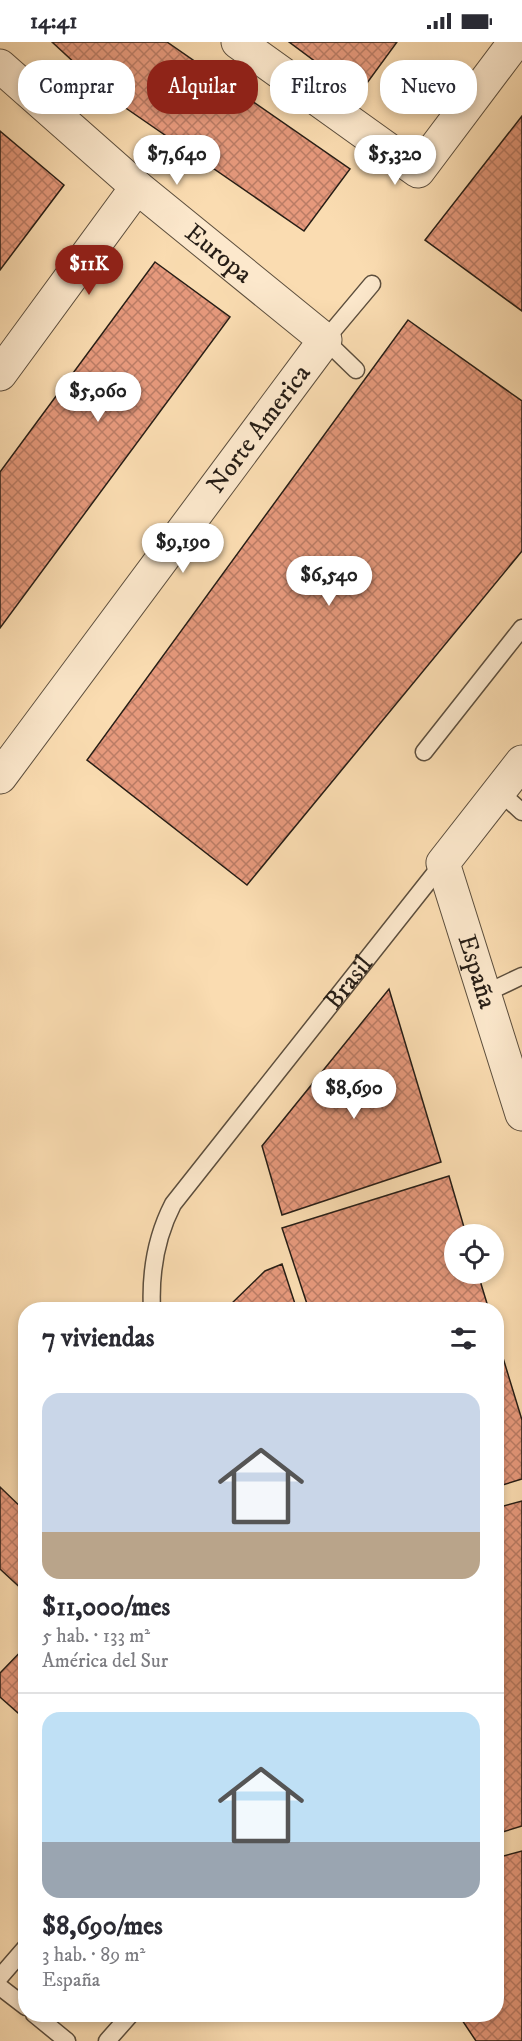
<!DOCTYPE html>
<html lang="es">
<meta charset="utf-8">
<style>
:root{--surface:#fff;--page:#f2f2f3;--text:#2b2b33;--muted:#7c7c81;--line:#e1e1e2;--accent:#8f2418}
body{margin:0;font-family:"IM FELL DW Pica",serif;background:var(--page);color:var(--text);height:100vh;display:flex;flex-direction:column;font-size:22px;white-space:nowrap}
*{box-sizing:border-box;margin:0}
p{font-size:20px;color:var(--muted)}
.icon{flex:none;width:33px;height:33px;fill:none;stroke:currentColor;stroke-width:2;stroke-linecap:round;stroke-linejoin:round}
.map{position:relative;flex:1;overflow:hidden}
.panel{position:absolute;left:18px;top:1260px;width:486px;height:720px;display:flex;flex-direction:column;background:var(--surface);border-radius:24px;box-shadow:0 3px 9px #0003}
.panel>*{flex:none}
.hud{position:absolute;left:18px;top:18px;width:486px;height:54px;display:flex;gap:12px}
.buttons{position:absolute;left:444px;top:1182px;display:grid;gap:12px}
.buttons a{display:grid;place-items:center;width:60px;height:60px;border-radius:50%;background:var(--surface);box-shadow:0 3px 9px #0003;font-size:30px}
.price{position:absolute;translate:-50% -51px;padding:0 14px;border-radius:21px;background:#fff;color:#222;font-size:20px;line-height:39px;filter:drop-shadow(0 2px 3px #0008)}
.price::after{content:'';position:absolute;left:50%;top:36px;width:18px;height:14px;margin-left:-9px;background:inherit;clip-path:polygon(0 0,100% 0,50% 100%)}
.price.selected{background:var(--accent);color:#fff}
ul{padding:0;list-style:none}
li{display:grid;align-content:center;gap:12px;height:318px;padding:0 24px}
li+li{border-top:2px solid var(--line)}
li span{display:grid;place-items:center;height:186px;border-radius:18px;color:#555}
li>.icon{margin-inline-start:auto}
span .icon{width:108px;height:108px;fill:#fffc;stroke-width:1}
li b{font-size:26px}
h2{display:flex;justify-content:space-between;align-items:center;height:72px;padding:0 24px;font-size:26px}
.chip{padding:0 21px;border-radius:24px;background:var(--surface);box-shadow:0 3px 9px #0003;font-size:21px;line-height:54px}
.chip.selected{background:var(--accent);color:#fff}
.status{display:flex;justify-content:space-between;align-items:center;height:42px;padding:0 30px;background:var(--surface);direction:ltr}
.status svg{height:16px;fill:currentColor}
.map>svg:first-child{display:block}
.building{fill:url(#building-cross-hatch);stroke:#271e16;stroke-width:1.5}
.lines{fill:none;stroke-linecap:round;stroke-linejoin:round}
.service-casing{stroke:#5c4e3d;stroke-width:19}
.minor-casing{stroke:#5c4e3d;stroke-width:35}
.service{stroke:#fce8cc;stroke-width:16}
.minor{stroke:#fce8cc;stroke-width:33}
.labels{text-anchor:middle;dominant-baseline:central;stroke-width:4.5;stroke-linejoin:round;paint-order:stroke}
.street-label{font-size:26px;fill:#271e16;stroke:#fce8cc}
</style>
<div class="status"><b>14:41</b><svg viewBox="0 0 49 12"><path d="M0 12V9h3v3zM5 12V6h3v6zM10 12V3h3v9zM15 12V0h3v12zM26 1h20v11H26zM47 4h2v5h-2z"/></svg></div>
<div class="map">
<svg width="522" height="1999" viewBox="0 0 522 1999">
<defs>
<pattern id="building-cross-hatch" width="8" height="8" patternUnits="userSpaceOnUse" patternTransform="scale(1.5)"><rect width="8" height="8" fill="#e6997c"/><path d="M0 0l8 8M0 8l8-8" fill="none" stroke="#ba7c65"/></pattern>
</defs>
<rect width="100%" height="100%" fill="#fadcb1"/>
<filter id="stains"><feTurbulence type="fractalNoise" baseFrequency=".00333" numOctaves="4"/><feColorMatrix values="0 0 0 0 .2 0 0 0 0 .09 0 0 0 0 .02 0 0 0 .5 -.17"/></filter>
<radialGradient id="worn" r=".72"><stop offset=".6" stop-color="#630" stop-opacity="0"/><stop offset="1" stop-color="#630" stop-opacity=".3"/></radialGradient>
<g class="building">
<path d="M52,0h115l183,127 -46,62 -187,-129z"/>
<path d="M289,0h108l-38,52z"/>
<path d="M522,74v195l-97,-71z"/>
<path d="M0,89l64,54 -64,85z"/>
<path d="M155,220l75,55 -230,311v-156z"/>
<path d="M408,278l114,81v150l-275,334 -160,-125z"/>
<path d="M389,947l52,173 -159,53 -20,-69z"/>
<path d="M449,1134l17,58h-12v40h24l11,36h-180l-27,-82z"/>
<path d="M282,1222l15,46h-67v-5l35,-34z"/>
<path d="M496,1293l26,85v59l-26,8z"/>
<path d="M0,1445l26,25v81l-26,-24z"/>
<path d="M522,1459v325l-26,8v-326z"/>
<path d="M26,1604v74l-26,-23v-24z"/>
<path d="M522,1809v190h-46l-18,-27h38v-156z"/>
</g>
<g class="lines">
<defs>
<g id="service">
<path d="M356,328l-31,-30 47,-56"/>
<path d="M424,710l98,-124"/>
<path d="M499,749l23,21"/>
<path d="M484,952l38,-18"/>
<path id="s1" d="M152,1268c-2,-38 4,-73 21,-106l270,-341"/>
<path d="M0,1935l26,-30"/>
<path d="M0,1945l26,20"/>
<path d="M34,1972l33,27"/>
<path d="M107,1999l24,-27"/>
</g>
<g id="minor">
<path d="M238,0l180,129 97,-129"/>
<path id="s2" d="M0,24l137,121 188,153 -325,437"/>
<path d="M0,332l137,-187"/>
<path id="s3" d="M522,720l-79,101 79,251"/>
</g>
</defs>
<use href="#service" class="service-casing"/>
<use href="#minor" class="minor-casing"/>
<use href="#service" class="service"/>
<use href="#minor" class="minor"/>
</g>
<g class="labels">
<g class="street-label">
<text stroke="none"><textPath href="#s2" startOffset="288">Europa</textPath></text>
<text transform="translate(259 387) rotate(-53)">Norte America</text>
<text stroke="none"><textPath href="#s3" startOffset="242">España</textPath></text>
<text stroke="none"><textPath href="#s1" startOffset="392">Brasil</textPath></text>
</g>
</g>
<rect width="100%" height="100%" filter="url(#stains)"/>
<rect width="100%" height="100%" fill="url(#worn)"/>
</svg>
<div class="buttons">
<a><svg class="icon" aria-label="locate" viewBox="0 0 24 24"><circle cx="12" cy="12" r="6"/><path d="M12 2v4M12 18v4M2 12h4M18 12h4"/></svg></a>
</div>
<b class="price" style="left:177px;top:144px">$7,640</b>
<b class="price" style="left:395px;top:144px">$5,320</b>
<b class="price selected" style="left:89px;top:254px">$11K</b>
<b class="price" style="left:98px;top:381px">$5,060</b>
<b class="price" style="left:183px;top:532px">$9,190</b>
<b class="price" style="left:329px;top:565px">$6,540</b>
<b class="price" style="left:354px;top:1078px">$8,690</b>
<div class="hud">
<a class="chip">Comprar</a>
<a class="chip selected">Alquilar</a>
<a class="chip">Filtros</a>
<a class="chip">Nuevo</a>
</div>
<section class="panel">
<h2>7 viviendas<svg class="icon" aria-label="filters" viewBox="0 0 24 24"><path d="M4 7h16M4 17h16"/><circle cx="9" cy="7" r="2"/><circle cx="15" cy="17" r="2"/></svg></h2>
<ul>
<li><span style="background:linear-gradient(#c9d6e8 75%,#b9a48a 0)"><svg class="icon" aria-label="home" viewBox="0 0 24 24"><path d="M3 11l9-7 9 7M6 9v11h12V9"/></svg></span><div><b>$11,000/mes</b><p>5 hab. · 133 m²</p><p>América del Sur</p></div></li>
<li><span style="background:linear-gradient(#bfe0f5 70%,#9aa5b1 0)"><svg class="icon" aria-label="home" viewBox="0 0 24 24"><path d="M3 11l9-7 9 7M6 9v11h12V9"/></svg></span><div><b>$8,690/mes</b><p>3 hab. · 89 m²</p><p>España</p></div></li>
</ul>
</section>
</div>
